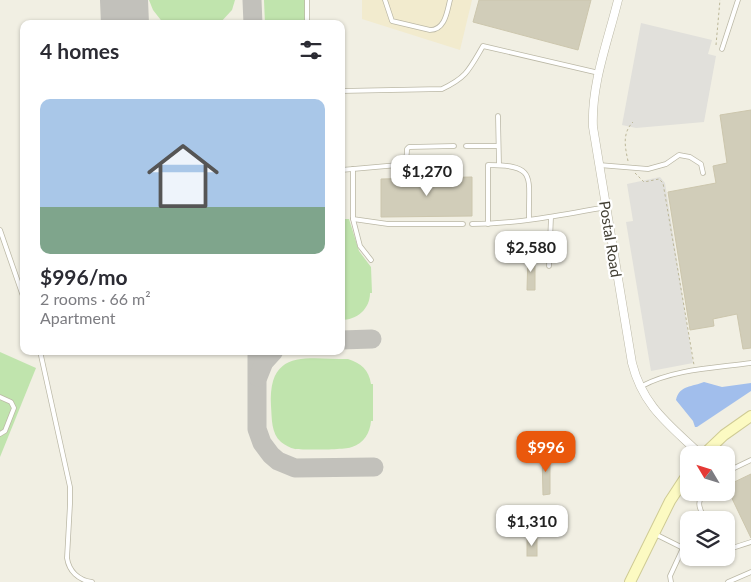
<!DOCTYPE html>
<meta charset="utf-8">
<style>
:root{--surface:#fff;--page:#f7f7f7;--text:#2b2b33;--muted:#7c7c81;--line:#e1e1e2;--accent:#ea580c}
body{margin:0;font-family:Lato,sans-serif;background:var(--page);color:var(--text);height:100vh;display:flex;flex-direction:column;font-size:19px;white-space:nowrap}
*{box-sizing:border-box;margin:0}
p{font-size:16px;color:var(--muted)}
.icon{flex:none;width:28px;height:28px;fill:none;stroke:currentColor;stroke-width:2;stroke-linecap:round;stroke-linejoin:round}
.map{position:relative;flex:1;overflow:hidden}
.sheet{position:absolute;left:20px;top:20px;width:325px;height:335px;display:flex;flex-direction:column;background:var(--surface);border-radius:10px;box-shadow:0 1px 4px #0004}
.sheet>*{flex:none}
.needle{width:32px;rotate:308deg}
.fabs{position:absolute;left:680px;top:446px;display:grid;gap:10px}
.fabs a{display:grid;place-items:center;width:55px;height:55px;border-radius:10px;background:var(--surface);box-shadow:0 1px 4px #0004;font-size:25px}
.price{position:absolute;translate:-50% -42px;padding:0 11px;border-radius:10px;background:#fff;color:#222;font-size:16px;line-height:32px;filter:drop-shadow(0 1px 2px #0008)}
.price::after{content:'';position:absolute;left:50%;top:30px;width:15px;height:11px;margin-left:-8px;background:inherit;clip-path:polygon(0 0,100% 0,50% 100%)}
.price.active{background:var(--accent);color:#fff}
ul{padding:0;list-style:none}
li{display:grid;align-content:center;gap:10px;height:265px;padding:0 20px}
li+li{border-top:1px solid var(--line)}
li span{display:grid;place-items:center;height:155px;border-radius:10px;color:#555}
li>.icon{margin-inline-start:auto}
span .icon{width:90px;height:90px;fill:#fffc;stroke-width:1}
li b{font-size:21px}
h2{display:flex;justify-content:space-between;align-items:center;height:60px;padding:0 20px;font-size:21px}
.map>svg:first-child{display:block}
.commercial{fill:#f2ebce}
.green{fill:#c0e4ad}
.parking{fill:#e1e0db}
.water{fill:#a1beec}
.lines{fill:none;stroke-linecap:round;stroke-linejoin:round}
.taxiway{stroke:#c2c1bb;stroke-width:19}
.runway{stroke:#c2c1bb;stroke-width:48}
.building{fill:#d1cdb9;stroke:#ccc6ad}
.lane-casing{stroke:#bbb8a6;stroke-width:5.5}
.street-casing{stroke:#bbb8a6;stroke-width:9}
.secondary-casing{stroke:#cfcb94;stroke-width:12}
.path{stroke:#bcb798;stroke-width:1;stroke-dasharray:2.5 2.5;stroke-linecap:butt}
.lane{stroke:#fff;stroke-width:4}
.street{stroke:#fff;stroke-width:8}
.secondary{stroke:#fcfac2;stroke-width:10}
.labels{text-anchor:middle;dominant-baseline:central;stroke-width:4.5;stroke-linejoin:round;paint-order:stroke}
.street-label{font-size:15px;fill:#423f34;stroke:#fff}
</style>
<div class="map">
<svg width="751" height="582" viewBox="0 0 751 582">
<rect width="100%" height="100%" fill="#f1efe3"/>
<path class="commercial" d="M362,0h110l-12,50 -98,-31z"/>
<g class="green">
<path d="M149,0h86l-3,10 -13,14h-55l-11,-14z"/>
<path d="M264,0h41v24h-40z"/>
<path d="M341,219h8l10,32 12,16 1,26h-2c0,16 -13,27 -29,27z"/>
<path d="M0,352l36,16 -36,89z"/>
<path d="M348,359c13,4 21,11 23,25h2v37h-2c-1,12 -7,22 -19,26 -7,3 -48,3 -57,2 -5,-1 -10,-4 -14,-7 -10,-9 -9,-23 -10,-36 -3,-58 35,-47 77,-47z"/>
</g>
<g class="parking">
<path d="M641,23l71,17 -4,14 8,2 -12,66 -68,6 -14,-3z"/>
<path d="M660,177l5,6 28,180 -42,8 -25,-149 7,-1 -6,-37z"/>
</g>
<path class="water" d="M704,382l18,5 29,-4v8l-54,36h-2l-2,-6 -17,-21c3,-15 17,-13 28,-18z"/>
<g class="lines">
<g class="taxiway">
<path d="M252,0l1,24"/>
<path d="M124,8l10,16"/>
<path d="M341,340l31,-1"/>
<path d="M257,351v78l5,14 9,12 7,6 17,7 79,-1"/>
<path d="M258,377l6,-15 10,-11"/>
</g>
<path class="runway" d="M124,0l1,24"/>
</g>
<g class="building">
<path d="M479,0h112l-13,50 -105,-28z"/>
<path d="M751,110v238l-8,1 -6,-35 -24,5 1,7 -24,4 -22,-138 48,-9 -3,-17 14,-3 -7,-48z"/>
<path d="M472,177v39l-91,1v-38z"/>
<path d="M528,255h7v35h-8z"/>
<path d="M542,453h8v41l-7,1z"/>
<path d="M751,474v64l-25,-52z"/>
<rect x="527" y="538" width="10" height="18"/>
</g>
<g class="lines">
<defs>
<g id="lane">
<path d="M307,0v24"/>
<path d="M385,0l7,21 38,9c15,0 17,-18 20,-30"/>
<path d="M722,49l16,-49"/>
<path d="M341,91l101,-2c25,-12 27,-19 41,-43l116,27"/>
<path d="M498,116l1,49"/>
<path d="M466,146h32"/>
<path d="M599,165l49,4 18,-5 13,-9 11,2 11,7 2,9"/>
<path d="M353,169l45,-4c8,-3 9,-8 9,-16l2,-2 45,-1"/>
<path d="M341,170l12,-1v50l35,5h75"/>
<path d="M353,219l7,27 11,14"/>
<path d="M472,224c45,0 90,-9 134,-17"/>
<path d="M488,224v-59c50,0 40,12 41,54"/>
<path d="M0,230l24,69"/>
<path d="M549,266l2,-49"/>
<path d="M40,351l30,136v17l-3,54c2,13 11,22 25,24"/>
<path d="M642,386c32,-17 73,-18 109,-23"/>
<path d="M0,397l11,5 3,6 -9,23 -5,3"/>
<path d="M726,472l25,-12"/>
<path d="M705,492c-10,12 -5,16 0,28"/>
<path d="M655,534l34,17"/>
<path d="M726,550l25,-8"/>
<path d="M671,582l-1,-6 13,-28"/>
<path d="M728,582l23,-10"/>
</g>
<path id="street" d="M618,0c-10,41 -27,84 -25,127l39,236c11,44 38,62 69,92"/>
<g id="secondary">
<path d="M703,455l21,-20 27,-19"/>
<path d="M630,582l40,-81 19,-29"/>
</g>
</defs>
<use href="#lane" class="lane-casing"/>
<use href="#street" class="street-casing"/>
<use href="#secondary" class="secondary-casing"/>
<g class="path">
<path d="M716,45l4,-45"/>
<path d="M628,161c-3,-14 -6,-28 5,-39"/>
<path d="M635,173l9,9 15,-3 4,4 31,182"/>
</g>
<use href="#lane" class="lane"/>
<use href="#street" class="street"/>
<use href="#secondary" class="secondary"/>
</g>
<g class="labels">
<g class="street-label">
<text transform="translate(611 239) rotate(81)">Postal Road</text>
</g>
</g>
</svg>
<div class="fabs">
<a><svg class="needle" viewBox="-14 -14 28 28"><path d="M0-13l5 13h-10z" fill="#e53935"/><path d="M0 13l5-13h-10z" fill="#7c7c81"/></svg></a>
<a><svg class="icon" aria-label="layers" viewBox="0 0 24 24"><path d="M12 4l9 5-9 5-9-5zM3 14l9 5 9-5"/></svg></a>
</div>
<b class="price" style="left:427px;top:197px">$1,270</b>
<b class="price" style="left:531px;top:273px">$2,580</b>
<b class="price active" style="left:546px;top:473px">$996</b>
<b class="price" style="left:532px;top:547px">$1,310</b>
<section class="sheet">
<h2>4 homes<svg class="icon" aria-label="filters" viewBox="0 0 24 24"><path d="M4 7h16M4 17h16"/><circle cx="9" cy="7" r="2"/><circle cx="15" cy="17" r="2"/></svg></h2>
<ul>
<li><span style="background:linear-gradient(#a9c7e8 70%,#7fa58c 0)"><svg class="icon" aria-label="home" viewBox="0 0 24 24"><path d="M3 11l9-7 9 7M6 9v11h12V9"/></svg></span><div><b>$996/mo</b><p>2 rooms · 66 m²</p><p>Apartment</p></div></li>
</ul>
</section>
</div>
